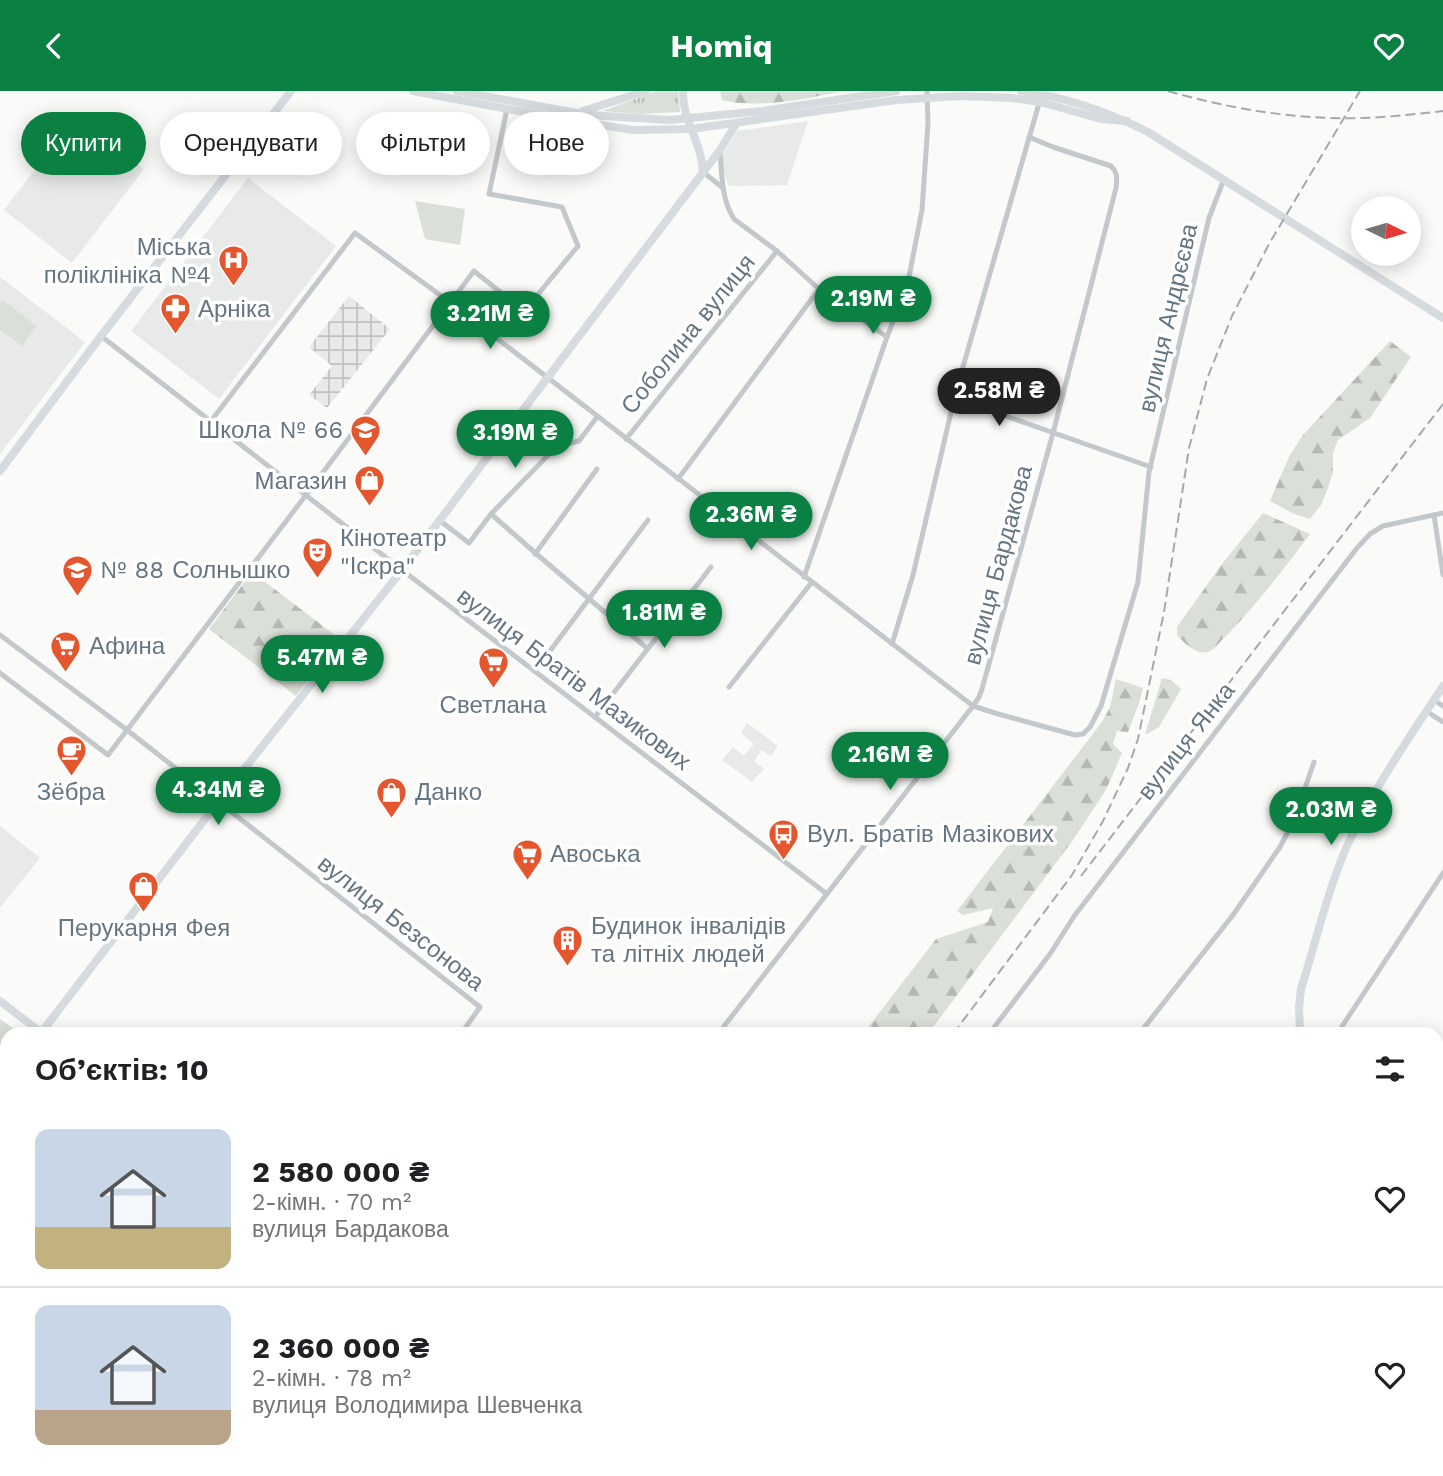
<!DOCTYPE html>
<html lang="uk">
<meta charset="utf-8">
<style>
:root{--surface:#fff;--page:#f6f6f6;--text:#202124;--muted:#757577;--line:#e0e0e0;--accent:#0b8043}
body{margin:0;font-family:"Work Sans",sans-serif;background:var(--page);color:var(--text);height:100vh;display:flex;flex-direction:column;font-size:26px;white-space:nowrap}
*{box-sizing:border-box;margin:0}
p{font-size:23px;color:var(--muted)}
.icon{flex:none;width:38px;height:38px;fill:none;stroke:currentColor;stroke-width:2;stroke-linecap:round;stroke-linejoin:round}
.map{position:relative;flex:1;overflow:hidden}
.drawer{position:absolute;left:0px;top:936px;width:1444px;height:450px;display:flex;flex-direction:column;background:var(--surface);border-radius:21px 21px 0 0;box-shadow:0 4px 18px #0003}
.drawer>*{flex:none}
.top-card{position:absolute;left:21px;top:21px;width:700px;height:63px;display:flex;gap:14px}
.needle{width:46px;rotate:95deg}
.tools{position:absolute;left:1351px;top:105px;display:grid;gap:14px}
.tools a{display:grid;place-items:center;width:70px;height:70px;border-radius:50%;background:var(--surface);box-shadow:0 4px 18px #0003;font-size:35px}
.price{position:absolute;translate:-50% -60px;padding:0 16px;border-radius:24px;background:var(--accent);color:#fff;font-size:23px;line-height:46px;filter:drop-shadow(0 2px 4px #0008)}
.price::after{content:'';position:absolute;left:50%;top:42px;width:21px;height:16px;margin-left:-10px;background:inherit;clip-path:polygon(0 0,100% 0,50% 100%)}
.price.active{background:#222;color:#fff}
ul{padding:0;list-style:none}
li{display:flex;align-items:center;gap:21px;height:175px;padding:0 35px}
li+li{border-top:2px solid var(--line)}
li span{display:grid;place-items:center;flex:none;width:196px;height:140px;border-radius:14px;color:#555}
li>.icon{margin-inline-start:auto}
span .icon{width:84px;height:84px;fill:#fffc;stroke-width:1}
li b{font-size:30px}
h2{display:flex;justify-content:space-between;align-items:center;height:84px;padding:0 35px;font-size:30px}
.pill{padding:0 24px;border-radius:32px;background:var(--surface);box-shadow:0 4px 18px #0003;font-size:24px;line-height:63px}
.pill.active{background:var(--accent);color:#fff}
header{display:flex;justify-content:space-between;align-items:center;height:91px;padding:0 35px;background:var(--accent);color:#fff;font-size:32px;font-weight:700}
.map>svg:first-child{display:block}
.built{fill:#e8e9e9}
.industrial{fill:url(#industrial-grid)}
.grass{fill:url(#grass-tufts)}
.forest{fill:url(#forest-firs)}
.park{fill:#dadfd7}
.garden{fill:url(#garden-dots)}
.lines{fill:none;stroke-linecap:round;stroke-linejoin:round}
.street{stroke:#c3c8cc;stroke-width:5}
.secondary{stroke:#d6dbdf;stroke-width:8}
.rail{stroke:#a2aab0;stroke-width:2;stroke-dasharray:10 5;stroke-linecap:butt}
.labels{text-anchor:middle;dominant-baseline:central;stroke-width:7;stroke-linejoin:round;paint-order:stroke}
.poi-label{font-size:24px;fill:#657683;stroke:#fff;text-anchor:start}
.street-label{font-size:24px;fill:#657683;stroke:#fff}
</style>
<header><svg class="icon" aria-label="back" viewBox="0 0 24 24"><path d="M15 5l-7 7 7 7"/></svg>Homiq<svg class="icon" aria-label="heart" viewBox="0 0 24 24"><path d="M12 20l-8-8c-3-5 5-10 8-4 3-6 11-1 8 4z"/></svg></header>
<div class="map">
<svg width="1443" height="1385" viewBox="0 0 1443 1385">
<defs>
<pattern id="industrial-grid" width="8" height="8" patternUnits="userSpaceOnUse" patternTransform="scale(1.75)"><rect width="8" height="8" fill="#e8e9e9"/><path d="M0 4h8M4 0v8" fill="none" stroke="#c0c1c2"/></pattern>
<pattern id="grass-tufts" width="24" height="20" patternUnits="userSpaceOnUse" patternTransform="scale(1.75)"><rect width="24" height="20" fill="#dadfd7"/><path d="M3 7l-1-3M5 7V3M7 7l1-3M15 17l-1-3M17 17v-4M19 17l1-3" fill="none" stroke="#b4b9b4"/></pattern>
<pattern id="forest-firs" width="22" height="20" patternUnits="userSpaceOnUse" patternTransform="scale(1.75)"><rect width="22" height="20" fill="#dadfd7"/><path d="M5 1l3.5 6h-7zM16 11l3.5 6h-7z" fill="#b4b9b4"/></pattern>
<pattern id="garden-dots" width="8" height="8" patternUnits="userSpaceOnUse" patternTransform="scale(1.75)"><rect width="8" height="8" fill="#dadfd7"/><path d="M2 2h.1M6 6h.1" fill="none" stroke="#b4b9b4" stroke-width="1.8" stroke-linecap="round"/></pattern>
</defs>
<rect width="100%" height="100%" fill="#fafaf8"/>
<g class="built">
<path d="M76,25l68,53 -72,94 -68,-53z"/>
<path d="M808,30l-21,64 -58,1 -10,-25 18,-30z"/>
<path d="M248,87l88,68 -117,153 -88,-68z"/>
<path d="M0,186l85,65 -85,112z"/>
<path d="M747,632l31,23 -7,10 -9,-6 -8,11 10,8 -12,13 -30,-22 11,-13 11,9 10,-12 -13,-11z"/>
<path d="M0,735l40,32 -40,50z"/>
</g>
<path class="industrial" d="M349,205l41,33 -63,79 -18,-13 23,-29 -23,-19z"/>
<g class="grass">
<path d="M657,0h21l2,21 -40,2 -38,-3z"/>
<path d="M0,928l21,15h-14v436h365l-4,6h-368z"/>
</g>
<g class="forest">
<path d="M720,0h122c-34,8 -86,18 -120,9z"/>
<path d="M1390,250l21,16 -41,61 -32,22 -5,13v19l-5,16 -7,17 -11,14 -18,-6 -22,-12 20,-46 13,-20z"/>
<path d="M1263,422l47,21c-27,36 -53,70 -84,102 -5,4 -11,13 -16,15 -12,6 -26,-8 -33,-16v-8l45,-63z"/>
<path d="M252,481l88,67 -44,57 -87,-67z"/>
<path d="M1162,587l9,2 10,9 -22,38 -14,8z"/>
<path d="M1116,588l27,9 -4,15 -11,29 -11,-1 -4,13 9,9 -16,37 -33,50 -145,194h-65l73,-95 52,-17 5,-14 -30,7 -6,-4 145,-189 8,-15z"/>
</g>
<g class="park">
<path d="M415,110l50,8 -5,36 -35,-6z"/>
<path d="M3,209l34,26 -15,20 -22,-16v-27z"/>
</g>
<path class="garden" d="M392,1379h104l-5,6h-104z"/>
<g class="lines">
<g class="street">
<path d="M720,60c2,23 1,48 14,68l43,32 42,38 68,48"/>
<path d="M703,81l20,16"/>
<path d="M101,245l301,234 425,324"/>
<path d="M954,307l197,69"/>
<path d="M211,330l144,-188 96,70 522,403 25,8 77,21 8,-1 7,-7 11,-21 37,-124 11,-110 60,-254 15,-39"/>
<path d="M626,348l151,-188"/>
<path d="M678,388l141,-190"/>
<path d="M491,423l49,43 108,92"/>
<path d="M1434,424l9,60"/>
<path d="M439,429l30,23 22,-29 66,-68 22,-5 18,-24"/>
<path d="M535,463l62,-85"/>
<path d="M804,486l83,-240 21,-55 14,-72 6,-87 -1,-32"/>
<path d="M0,544l127,95 353,277 -19,27"/>
<path d="M892,553l21,-69 43,-184 84,-291"/>
<path d="M535,580l113,-151"/>
<path d="M0,582l108,82 198,-260 168,-224 50,40 54,-65 -16,-39 -73,-13 18,-85"/>
<path d="M729,596l83,-105"/>
<path d="M1434,609l9,6"/>
<path d="M1426,620l17,11"/>
<path d="M595,626l116,-150"/>
<path d="M718,943l255,-328 6,-9 3,-8 71,-256 63,-245c1,-10 2,-15 -5,-22l-58,-19 -24,-10"/>
<path d="M989,943l61,-80 25,-39 282,-367 13,-14 13,-8 60,-13"/>
<path d="M1139,943l94,-119 47,-68 14,-27 20,-58"/>
<path d="M1337,943l106,-161"/>
<path d="M1437,968l6,-10"/>
<path d="M1437,1114l6,-7"/>
<path d="M1437,1162l6,4"/>
<path d="M655,1385l3,-6"/>
<path d="M817,1385l5,-6"/>
<path d="M961,1385l4,-6"/>
<path d="M1061,1385l3,-6"/>
<path d="M1332,1385l11,-3 25,1"/>
</g>
<g class="secondary">
<path d="M413,0l143,27 77,12 58,-1 205,-29 64,-4 52,2 28,4 61,17 26,2"/>
<path d="M457,0l120,22 27,3 65,4 93,-9 134,-20"/>
<path d="M683,0c-1,29 19,52 20,81"/>
<path d="M1021,0c45,6 87,21 127,41l295,186"/>
<path d="M583,20l63,-20"/>
<path d="M0,380l101,-135 190,-245"/>
<path d="M0,910l43,33"/>
<path d="M41,942l177,-231 184,-232 318,-420 16,-26"/>
<path d="M1300,943l-1,-26 2,-19c15,-47 26,-97 46,-143 26,-57 62,-108 96,-160"/>
<path d="M378,1385l4,-6"/>
<path d="M1190,1385l5,-6"/>
</g>
<g class="rail">
<path d="M1168,0c62,18 130,29 195,27 27,-1 54,-4 80,-7"/>
<path d="M1081,785l362,-472"/>
<path d="M953,943l119,-159 31,-54 25,-53 10,-29 26,-127 25,-164 18,-69 25,-63 37,-72 91,-153"/>
<path d="M615,1385l5,-6"/>
</g>
</g>
<defs>
<symbol id="hospital-pin" viewBox="-11 -11 22 30"><path d="M0 17L-7.5 6A9.5 9.5 0 1 1 7.5 6Z" fill="#e4572e" stroke="#fff"/><path d="M-5-5h3v3.5h4V-5h3V5h-3V1.5h-4V5h-3Z" fill="#fff"/></symbol>
<symbol id="pharmacy-pin" viewBox="-11 -11 22 30"><path d="M0 17L-7.5 6A9.5 9.5 0 1 1 7.5 6Z" fill="#e4572e" stroke="#fff"/><path d="M-2-6h4v4h4v4h-4v4h-4v-4h-4v-4h4Z" fill="#fff"/></symbol>
<symbol id="school-pin" viewBox="-11 -11 22 30"><path d="M0 17L-7.5 6A9.5 9.5 0 1 1 7.5 6Z" fill="#e4572e" stroke="#fff"/><path d="M0-5L7-2L0 1L-7-2ZM-4 1L0 2.5L4 1V4Q0 6-4 4Z" fill="#fff"/></symbol>
<symbol id="shop-pin" viewBox="-11 -11 22 30"><path d="M0 17L-7.5 6A9.5 9.5 0 1 1 7.5 6Z" fill="#e4572e" stroke="#fff"/><path d="M-5-2.5h2.3a2.7 3.5 0 0 1 5.4 0H5L5.5 6h-11ZM-1.5-2.5h3a1.5 2.3 0 0 0-3 0Z" fill="#fff"/></symbol>
<symbol id="theatre-pin" viewBox="-11 -11 22 30"><path d="M0 17L-7.5 6A9.5 9.5 0 1 1 7.5 6Z" fill="#e4572e" stroke="#fff"/><path d="M-5-5.5Q0-4 5-5.5V0Q5 5 0 6Q-5 5-5 0ZM-3.3-2.5H-1v1.5H-3.3ZM1-2.5H3.3v1.5H1ZM-2.8 1Q0 5.5 2.8 1Z" fill="#fff"/></symbol>
<symbol id="supermarket-pin" viewBox="-11 -11 22 30"><path d="M0 17L-7.5 6A9.5 9.5 0 1 1 7.5 6Z" fill="#e4572e" stroke="#fff"/><path d="M-6-5.5h2.5l.6 2H6L4.5 2H-2.5L-4.4-4H-6ZM-1.5 3.2a1.3 1.3 0 1 0 .1 0ZM3 3.2a1.3 1.3 0 1 0 .1 0Z" fill="#fff"/></symbol>
<symbol id="cafe-pin" viewBox="-11 -11 22 30"><path d="M0 17L-7.5 6A9.5 9.5 0 1 1 7.5 6Z" fill="#e4572e" stroke="#fff"/><path d="M-5.5-4.5H6V0H3Q3 3.5 0 3.5H-2.5Q-5.5 3.5-5.5 0ZM3-3.2v2h1.7v-2ZM-6 4.5H4V6H-6Z" fill="#fff"/></symbol>
<symbol id="bus-pin" viewBox="-11 -11 22 30"><path d="M0 17L-7.5 6A9.5 9.5 0 1 1 7.5 6Z" fill="#e4572e" stroke="#fff"/><path d="M-5-6H5V4H4V6H2V4H-2V6H-4V4H-5ZM-3.5-4V0h7V-4ZM-3.5 1.2v1.5H-2V1.2ZM2 1.2v1.5H3.5V1.2Z" fill="#fff"/></symbol>
<symbol id="building-pin" viewBox="-11 -11 22 30"><path d="M0 17L-7.5 6A9.5 9.5 0 1 1 7.5 6Z" fill="#e4572e" stroke="#fff"/><path d="M-4-6H4V6H1V3H-1V6H-4ZM-2.5-4.3h1.7v1.8h-1.7ZM.8-4.3h1.7v1.8H.8ZM-2.5-1h1.7V.8h-1.7ZM.8-1h1.7V.8H.8Z" fill="#fff"/></symbol>
</defs>
<g fill-rule="evenodd">
<use href="#hospital-pin" x="216" y="152" width="35" height="47"/>
<use href="#pharmacy-pin" x="158" y="200" width="35" height="47"/>
<use href="#school-pin" x="348" y="322" width="35" height="47"/>
<use href="#shop-pin" x="352" y="372" width="35" height="47"/>
<use href="#theatre-pin" x="300" y="444" width="35" height="47"/>
<use href="#school-pin" x="60" y="462" width="35" height="47"/>
<use href="#supermarket-pin" x="48" y="538" width="35" height="47"/>
<use href="#supermarket-pin" x="476" y="554" width="35" height="47"/>
<use href="#cafe-pin" x="54" y="642" width="35" height="47"/>
<use href="#shop-pin" x="374" y="684" width="35" height="47"/>
<use href="#bus-pin" x="766" y="726" width="35" height="47"/>
<use href="#supermarket-pin" x="510" y="746" width="35" height="47"/>
<use href="#shop-pin" x="126" y="778" width="35" height="47"/>
<use href="#building-pin" x="550" y="832" width="35" height="47"/>
</g>
<g class="labels">
<g class="poi-label">
<text x="211" y="156" text-anchor="end">Міська<tspan x="211" dy="28">поліклініка №4</tspan></text>
<text x="198" y="218">Арніка</text>
<text x="343" y="339" text-anchor="end">Школа № 66</text>
<text x="347" y="390" text-anchor="end">Магазин</text>
<text x="340" y="447">Кінотеатр<tspan x="340" dy="28">"Іскра"</tspan></text>
<text x="100" y="479">№ 88 Солнышко</text>
<text x="89" y="555">Афина</text>
<text x="493" y="614" text-anchor="middle">Светлана</text>
<text x="71" y="701" text-anchor="middle">Зёбра</text>
<text x="415" y="701">Данко</text>
<text x="807" y="743">Вул. Братів Мазікових</text>
<text x="550" y="763">Авоська</text>
<text x="591" y="835">Будинок інвалідів<tspan x="591" dy="28">та літніх людей</tspan></text>
<text x="144" y="837" text-anchor="middle">Перукарня Фея</text>
</g>
<g class="street-label">
<text transform="translate(1168 227) rotate(-77)">вулиця Андрєєва</text>
<text transform="translate(688 243) rotate(-51)">Соболина вулиця</text>
<text transform="translate(998 474) rotate(-75)">вулиця Бардакова</text>
<text transform="translate(574 588) rotate(37)">вулиця Братів Мазикових</text>
<text transform="translate(1186 650) rotate(-52)">вулиця Янка</text>
<text transform="translate(401 832) rotate(38)">вулиця Безсонова</text>
</g>
</g>
</svg>
<div class="tools">
<a><svg class="needle" viewBox="-14 -14 28 28"><path d="M0-13l5 13h-10z" fill="#e53935"/><path d="M0 13l5-13h-10z" fill="#757577"/></svg></a>
</div>
<b class="price" style="left:873px;top:245px">2.19M ₴</b>
<b class="price" style="left:490px;top:260px">3.21M ₴</b>
<b class="price active" style="left:999px;top:337px">2.58M ₴</b>
<b class="price" style="left:515px;top:379px">3.19M ₴</b>
<b class="price" style="left:751px;top:461px">2.36M ₴</b>
<b class="price" style="left:664px;top:559px">1.81M ₴</b>
<b class="price" style="left:322px;top:604px">5.47M ₴</b>
<b class="price" style="left:890px;top:701px">2.16M ₴</b>
<b class="price" style="left:218px;top:736px">4.34M ₴</b>
<b class="price" style="left:1331px;top:756px">2.03M ₴</b>
<div class="top-card">
<a class="pill active">Купити</a>
<a class="pill">Орендувати</a>
<a class="pill">Фільтри</a>
<a class="pill">Нове</a>
</div>
<section class="drawer">
<h2>Об’єктів: 10<svg class="icon" aria-label="filters" viewBox="0 0 24 24"><path d="M4 7h16M4 17h16"/><circle cx="9" cy="7" r="2"/><circle cx="15" cy="17" r="2"/></svg></h2>
<ul>
<li><span style="background:linear-gradient(#c9d6e8 70%,#c2b280 0)"><svg class="icon" aria-label="home" viewBox="0 0 24 24"><path d="M3 11l9-7 9 7M6 9v11h12V9"/></svg></span><div><b>2 580 000 ₴</b><p>2-кімн. · 70 m²</p><p>вулиця Бардакова</p></div><svg class="icon" aria-label="heart" viewBox="0 0 24 24"><path d="M12 20l-8-8c-3-5 5-10 8-4 3-6 11-1 8 4z"/></svg></li>
<li><span style="background:linear-gradient(#c9d6e8 75%,#b9a48a 0)"><svg class="icon" aria-label="home" viewBox="0 0 24 24"><path d="M3 11l9-7 9 7M6 9v11h12V9"/></svg></span><div><b>2 360 000 ₴</b><p>2-кімн. · 78 m²</p><p>вулиця Володимира Шевченка</p></div><svg class="icon" aria-label="heart" viewBox="0 0 24 24"><path d="M12 20l-8-8c-3-5 5-10 8-4 3-6 11-1 8 4z"/></svg></li>
</ul>
</section>
</div>
